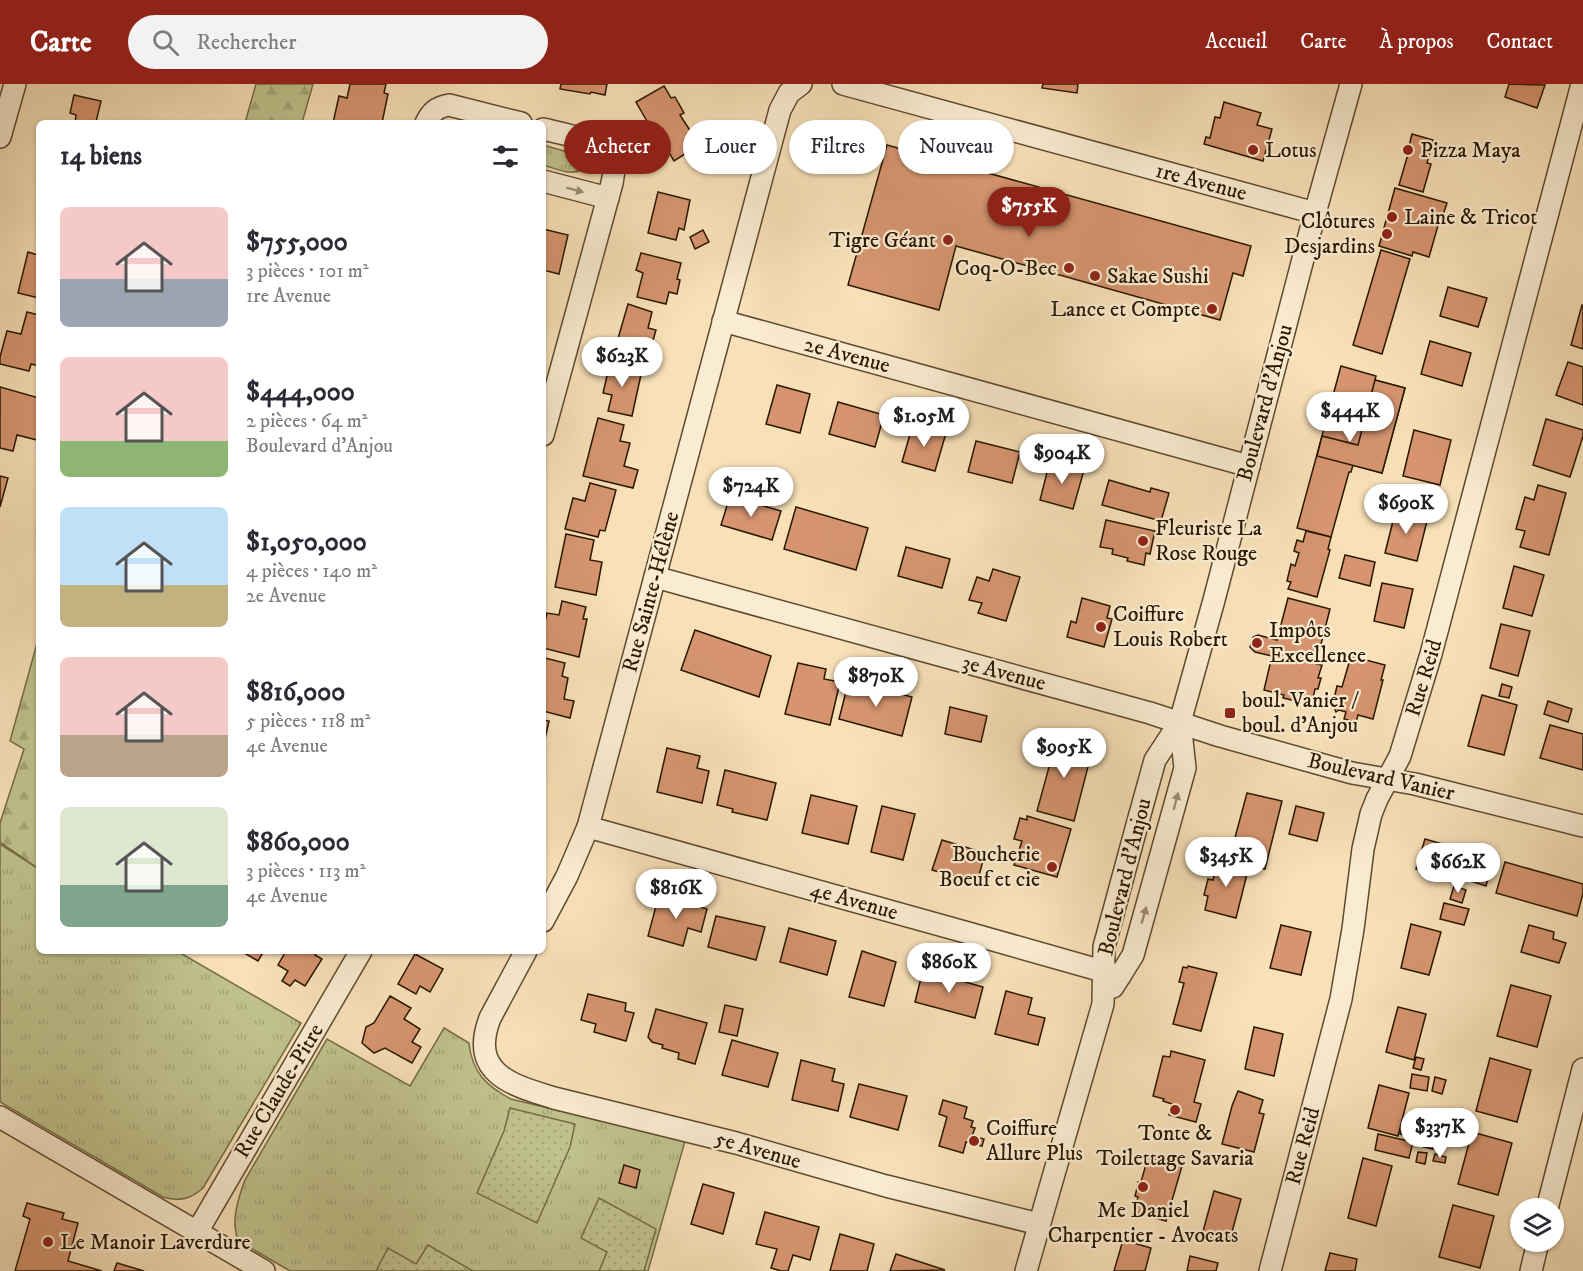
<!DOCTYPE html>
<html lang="fr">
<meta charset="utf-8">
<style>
:root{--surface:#fff;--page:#f2f2f3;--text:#2b2b33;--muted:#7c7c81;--accent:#8f2418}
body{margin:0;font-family:"IM FELL DW Pica",serif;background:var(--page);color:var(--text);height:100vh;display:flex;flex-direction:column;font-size:22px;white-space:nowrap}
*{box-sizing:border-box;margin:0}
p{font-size:20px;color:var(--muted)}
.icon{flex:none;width:33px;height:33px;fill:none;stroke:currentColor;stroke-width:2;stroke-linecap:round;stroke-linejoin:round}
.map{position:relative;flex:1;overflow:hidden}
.sheet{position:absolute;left:36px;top:36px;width:510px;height:834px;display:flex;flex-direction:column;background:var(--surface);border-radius:9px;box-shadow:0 2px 4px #0004}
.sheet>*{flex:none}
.hud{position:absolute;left:564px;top:36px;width:570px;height:54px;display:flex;gap:12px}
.buttons{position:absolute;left:1510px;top:1114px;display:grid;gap:12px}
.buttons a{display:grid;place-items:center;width:54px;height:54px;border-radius:50%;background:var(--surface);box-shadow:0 2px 4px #0004;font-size:30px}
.price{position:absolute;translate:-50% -51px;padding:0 14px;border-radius:21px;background:#fff;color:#222;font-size:20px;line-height:39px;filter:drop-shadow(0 2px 3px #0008)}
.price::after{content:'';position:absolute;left:50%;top:36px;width:18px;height:14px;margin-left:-9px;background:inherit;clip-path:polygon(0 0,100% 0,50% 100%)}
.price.selected{background:var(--accent);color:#fff}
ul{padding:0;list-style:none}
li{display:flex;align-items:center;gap:18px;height:150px;padding:0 24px}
li span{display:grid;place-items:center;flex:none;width:168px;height:120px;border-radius:9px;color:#555}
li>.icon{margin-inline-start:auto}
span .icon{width:72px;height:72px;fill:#fffc;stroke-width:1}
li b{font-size:26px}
h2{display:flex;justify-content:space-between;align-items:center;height:72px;padding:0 24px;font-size:26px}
.chip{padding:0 21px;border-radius:27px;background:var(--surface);box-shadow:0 2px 4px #0004;font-size:21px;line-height:54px}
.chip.selected{background:var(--accent);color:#fff}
header{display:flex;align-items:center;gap:36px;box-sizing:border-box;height:84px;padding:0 30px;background:var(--accent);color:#fff}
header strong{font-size:28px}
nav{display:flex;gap:33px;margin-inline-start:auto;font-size:21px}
.search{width:420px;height:54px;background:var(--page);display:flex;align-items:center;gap:15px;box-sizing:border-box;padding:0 21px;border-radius:33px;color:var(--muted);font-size:22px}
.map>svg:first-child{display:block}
.grass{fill:url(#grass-tufts);stroke:#746c46;stroke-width:1.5}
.forest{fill:url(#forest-firs);stroke:#746c46;stroke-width:1.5}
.garden{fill:url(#garden-dots);stroke:#746c46;stroke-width:1.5}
.building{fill:#d69570;stroke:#291700;stroke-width:1.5}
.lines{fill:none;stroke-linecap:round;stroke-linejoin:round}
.minor-casing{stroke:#5d4a2e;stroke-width:24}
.minor{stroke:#faecd2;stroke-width:21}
.oneway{fill:#9c8c74}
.poi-dot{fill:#8f2418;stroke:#faecd2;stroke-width:2}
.labels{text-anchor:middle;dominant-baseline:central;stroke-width:4.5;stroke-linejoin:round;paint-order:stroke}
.poi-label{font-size:22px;fill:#291700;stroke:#faecd2;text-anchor:start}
.street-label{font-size:22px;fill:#291700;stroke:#faecd2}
</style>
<header>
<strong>Carte</strong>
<div class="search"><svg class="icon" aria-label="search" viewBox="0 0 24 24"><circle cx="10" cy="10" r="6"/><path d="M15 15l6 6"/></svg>Rechercher</div>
<nav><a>Accueil</a><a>Carte</a><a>À propos</a><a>Contact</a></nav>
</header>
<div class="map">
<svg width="1583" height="1187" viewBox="0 0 1583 1187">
<defs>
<pattern id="grass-tufts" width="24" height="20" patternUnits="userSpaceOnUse" patternTransform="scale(1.5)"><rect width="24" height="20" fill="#c0c28d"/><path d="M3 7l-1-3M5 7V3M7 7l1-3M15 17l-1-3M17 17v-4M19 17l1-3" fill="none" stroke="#a5a678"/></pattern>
<pattern id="forest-firs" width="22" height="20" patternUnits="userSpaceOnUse" patternTransform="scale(1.5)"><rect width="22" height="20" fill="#c0c28d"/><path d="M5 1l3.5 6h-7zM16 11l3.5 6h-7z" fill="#a5a678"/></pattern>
<pattern id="garden-dots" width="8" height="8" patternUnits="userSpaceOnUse" patternTransform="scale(1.5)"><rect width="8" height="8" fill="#c0c28d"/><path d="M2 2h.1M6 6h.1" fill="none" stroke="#a5a678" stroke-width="1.8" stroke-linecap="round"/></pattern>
</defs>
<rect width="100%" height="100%" fill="#f8e1b9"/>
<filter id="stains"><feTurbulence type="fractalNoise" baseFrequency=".00333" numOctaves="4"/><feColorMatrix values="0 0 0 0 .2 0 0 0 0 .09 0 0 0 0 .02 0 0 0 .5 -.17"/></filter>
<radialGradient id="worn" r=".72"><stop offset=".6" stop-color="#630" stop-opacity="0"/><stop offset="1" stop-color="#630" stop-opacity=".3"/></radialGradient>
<g class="grass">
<path d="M543,61l39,11 1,4 -2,10c-11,6 -27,-2 -38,-5z"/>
<path d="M0,760l39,25v82h138l124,72 -98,165c-12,11 -24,14 -40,9l-163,-95z"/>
<path d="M444,944l25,15c3,29 17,43 42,56l174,42 -37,130h-358l-53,-31c0,-6 -2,-10 -2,-15 -1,-15 5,-32 10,-45l82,-141 83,47z"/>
</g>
<g class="forest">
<path d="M256,0h57l-11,39h-57z"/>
<path d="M39,552v233l-39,-27v-19l24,-74 -14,-8z"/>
</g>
<g class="garden">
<path d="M510,1024l65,16 -5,23 -33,76 -60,-30 27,-62z"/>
<path d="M599,1114l57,31 -12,42h-45l8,-19 -26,-14z"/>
<path d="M428,1161l45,26h-97l12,-23 28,16z"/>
</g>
<g class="building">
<path d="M350,0h36l-2,9 4,1 -6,29h-49l6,-27 8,2z"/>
<path d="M561,0h46l-2,11 -14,-3 -1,2 -30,-5z"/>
<path d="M1043,0h35l-1,9 -35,-5z"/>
<path d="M1509,0l36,1 -8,23 -32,-11z"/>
<path d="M664,2l7,12 4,-1 9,16 -4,2 11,17 -4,2 9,13 -22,14 -7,-12h-4l-27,-47z"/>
<path d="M74,11l27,6 -5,21 -7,-1v2h-14l1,-8 -6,-2z"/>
<path d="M1224,18l37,11 -4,12 15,4 -9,32 -59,-17 2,-7 4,1 5,-21 5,1z"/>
<path d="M1412,50l21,6 -6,23 4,1 -8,28 -24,-7 9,-31 -4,-2 2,-7 3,1z"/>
<path d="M887,61l364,101 -8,30 -10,-3 -13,47 -264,-74 -17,64 -91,-25z"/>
<path d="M1395,104l52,15 -4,12h-2l-12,42 -16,-5 -1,4 -33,-10z"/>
<path d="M658,108l32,8 -6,30 -5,-2 -3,12 -28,-7z"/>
<path d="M543,145l25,6 -9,39 -16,-4z"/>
<path d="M703,146l6,12 -14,7 -5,-12z"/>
<path d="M1381,166l29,9 -28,95 -29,-9z"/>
<path d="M28,168l10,3 1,-3v46l-21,-5z"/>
<path d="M641,169l40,10 -4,16 3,1 -3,14 -8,-2 -3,12 -29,-7 6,-24 -7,-3z"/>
<path d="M1448,203l39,11 -9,29 -38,-11z"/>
<path d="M628,220l24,8 -4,16 8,2 -8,28 -33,-9z"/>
<path d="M1582,221h1v44l-12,-4z"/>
<path d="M27,228l12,3v51l-8,-2 -2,7 -29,-7v-7l7,-26 14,3z"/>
<path d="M1430,257l41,12 -9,33 -41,-12z"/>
<path d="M1568,278l15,5v38l-27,-10z"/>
<path d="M610,279l32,7 -10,46 -24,-5 4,-16 -9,-2z"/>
<path d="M1341,282l35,10 -1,4 30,8 -23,85 -29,-8 -2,7h-2l-18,65 -34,-9z"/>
<path d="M1375,296l30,8 -23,85 -65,-17 5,-20 36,9z"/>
<path d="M777,301l33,9 -10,39 -34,-9z"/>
<path d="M0,303l39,11v33l-2,9 -20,-5 -4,16 -13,-3z"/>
<path d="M838,318l46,13 -9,32 -46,-13z"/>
<path d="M598,334l26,7 -4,16 10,2 -6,23 14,4 -5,18 -50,-12z"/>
<path d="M1546,335l37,11v6l-13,41 -37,-12z"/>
<path d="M913,340l33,9 -11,38 -33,-9z"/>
<path d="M1414,346l37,10 -11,45 -37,-9z"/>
<path d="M976,357l44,11 -8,31 -44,-11z"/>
<path d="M1050,377l34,9 -11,39 -33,-9z"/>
<path d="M0,392l8,2 -8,29z"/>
<path d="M1109,396l41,12 1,-4 18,5 -8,28 -59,-16z"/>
<path d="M590,399l26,7 -11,41 -5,-1 -2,7 -33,-8 8,-31 12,3z"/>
<path d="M1538,401l28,8 -17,62 -29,-8 5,-16 -9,-2 9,-32 9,3z"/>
<path d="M730,412l51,15 -9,29 -51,-15z"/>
<path d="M796,423l72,21 -12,42 -72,-21z"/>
<path d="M1396,425l32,8 -11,44 -32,-8z"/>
<path d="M1106,436l49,11 -5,23 -4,-1 -2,12 -17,-4 1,-3 -16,-4 1,-5 -13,-2z"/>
<path d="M1306,447l25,6 -3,12 2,1 -13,47 -29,-8 3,-7 -4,-1 4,-17 4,2 4,-13 -5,-2 3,-11 6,2z"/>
<path d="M566,450l28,6 -4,20 12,2 -6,33 -41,-8z"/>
<path d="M906,463l44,12 -8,29 -44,-12z"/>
<path d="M1345,471l30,7 -5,24 -31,-8z"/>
<path d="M1514,482l30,9 -12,41 -29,-8z"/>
<path d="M993,485l27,8 -14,44 -28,-8 4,-10 -13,-3 8,-23 12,4z"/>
<path d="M1382,499l31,6 -9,39 -30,-7z"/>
<path d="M1082,514l28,8 -3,12 5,1 -8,28 -37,-10 4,-16 5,2z"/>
<path d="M1288,514l42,11 -14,55 6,1 -4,13h3l-3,11h-3l-3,13 -16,-4v3l-13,-3 1,-3 -20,-5 8,-34 -17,-4 -5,-5 3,-10 5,-2 19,5z"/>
<path d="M562,517l24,6 -3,12h4l-8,38 -36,-9v-18l4,-17 12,2z"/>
<path d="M1501,540l29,7 -12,45 -28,-8z"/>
<path d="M695,546l76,26 -12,41 -78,-27z"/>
<path d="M1351,572l34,9 -4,15h2l-10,39 -15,-4 -2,7 -12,-3 2,-7 -7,-2 -3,2 -3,-7 5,-2 1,-3 -5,-1 3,-13 5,1z"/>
<path d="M545,574l20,5 -3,13 6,2 -4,21 10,2 -4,17 -27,-7v-45z"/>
<path d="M798,579l28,6 -2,10 16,3 -10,43 -45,-11z"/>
<path d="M849,596l63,17 -10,39 -63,-17z"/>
<path d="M1502,600l10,3 -3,11 -10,-2z"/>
<path d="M1482,611l35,10 -13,50 -36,-9z"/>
<path d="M1548,617l24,8 -4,13 -24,-8z"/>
<path d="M950,623l37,9 -6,26 -36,-8z"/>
<path d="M543,636l6,1 -6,27z"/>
<path d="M1550,641l33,9v36l-43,-12z"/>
<path d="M1058,650l25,7 -4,15 11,3 -16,62 -37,-10z"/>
<path d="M667,664l33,8 -3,12 12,3 -7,32 -45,-11z"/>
<path d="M725,686l51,13 -9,37 -35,-8 1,-3 -16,-4z"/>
<path d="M1247,709l35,8 -17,68 -36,-9z"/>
<path d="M811,711l46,11 -9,38 -46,-11z"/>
<path d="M882,722l33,8 -12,46 -32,-8z"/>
<path d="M1296,722l28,7 -7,28 -28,-7z"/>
<path d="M1027,732l44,13 -14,48 -43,-12 8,-24 -8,-2 6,-21 7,2z"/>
<path d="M1425,755l38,11 -9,30 -38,-11z"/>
<path d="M942,756l43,13 -8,30 -45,-13z"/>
<path d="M1473,769l21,6 -8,27 -21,-7z"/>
<path d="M1218,775l31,7 -13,52 -31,-8 3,-14 -4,-1 4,-16 5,1z"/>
<path d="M1505,778l78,22v9l-6,23 -81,-23z"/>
<path d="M1454,802l12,4 -4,13 -12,-4z"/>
<path d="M659,811l48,14 -6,23 -13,-4 -5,18 -35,-10z"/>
<path d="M1444,819l25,6 -5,16 -24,-6z"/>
<path d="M716,832l49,11 -9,33 -48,-13z"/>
<path d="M1411,840l30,8 -12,43 -28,-7z"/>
<path d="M1281,841l30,7 -10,43 -31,-7z"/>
<path d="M1529,841l25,7 -1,7 13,4 -7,20 -38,-11z"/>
<path d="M789,844l47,13 -9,34 -47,-13z"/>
<path d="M241,867h23l-6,10z"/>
<path d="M286,867h31l-2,4 7,4 -17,27 -10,-6 -5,6 -8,-5 6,-10 -10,-6z"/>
<path d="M862,867l34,11 -12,44 -35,-9z"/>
<path d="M415,870l28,15 -13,23 -10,-6 -4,8 -18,-10z"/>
<path d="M1188,882l29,7 -16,58 -28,-7 11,-41 -5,-1 2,-7 2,-8 4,1z"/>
<path d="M923,886l60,17 -8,31 -60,-16z"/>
<path d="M1511,901l40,11 -14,51 -40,-11z"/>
<path d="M1006,907l26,7 -4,16 17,4 -7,27 -43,-11z"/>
<path d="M588,910l38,9 -1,8 9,2 -8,28 -32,-9 2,-8 -15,-4z"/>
<path d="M390,912l21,12 -7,11 16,10 -8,13 9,5 -9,16 -27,-15 -11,5 -12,-10 4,-16 8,-4z"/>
<path d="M725,921l18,4 -6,27 -18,-4z"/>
<path d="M1398,923l28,7 -12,46 -28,-8z"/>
<path d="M656,925l51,14 -12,41 -17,-5 1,-6 -17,-5 1,-3 -11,-3 -4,-5z"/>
<path d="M1254,943l29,7 -9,42 -29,-7z"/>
<path d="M732,956l46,13 -10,34 -46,-12z"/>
<path d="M1171,967l34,9 -11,42 7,2 -5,18 -27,-7 3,-11 -9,-3 1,-2 -11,-3 10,-40 7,1z"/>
<path d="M1416,973l8,2 -3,11 -8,-2z"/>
<path d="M1490,974l41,12 -14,52 -41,-11z"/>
<path d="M801,976l34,9 -3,12 12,3 -6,27 -46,-11z"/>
<path d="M1412,990l17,3 -2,14 -17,-3z"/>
<path d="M1435,993l11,3 -4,14 -10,-3z"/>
<path d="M859,1000l48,12 -9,34 -48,-13z"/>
<path d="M1379,1001l30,8 -11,43 -30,-8z"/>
<path d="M1238,1007l25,9 -4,13 5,1 -10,38 -32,-8 10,-38z"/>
<path d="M943,1016l24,7 -3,11 9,3 -2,6 4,1 -3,8 12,3 -2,7 -16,-4 -3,11 -24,-7 8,-29 -8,-3z"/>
<path d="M1405,1033l12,4 -4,17 -13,-4z"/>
<path d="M1425,1033l14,2 -2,9 -14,-2z"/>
<path d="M1424,1048l13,3 -4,14 -13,-3z"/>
<path d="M1472,1048l40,11 -14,52 -40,-11z"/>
<path d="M1378,1050l35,8 -4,16 -34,-8z"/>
<path d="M1418,1068l9,1 -2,11 -9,-2z"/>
<path d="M1435,1070l11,3 -1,6 -12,-2z"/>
<path d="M1148,1073l34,9 -16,55 -32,-9 4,-15 -3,-1 2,-8 1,-6h3z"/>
<path d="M1363,1074l29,8 -16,60 -28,-8z"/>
<path d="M624,1081l16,5 -4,18 -17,-5z"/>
<path d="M703,1100l31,9 -11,41 -32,-10z"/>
<path d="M1214,1107l27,8 -12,44 -27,-8z"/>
<path d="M27,1119l37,10 -2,6 16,4 -10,38 34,10h-87l15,-52 -7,-3z"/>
<path d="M1453,1121l41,11 -14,52 -41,-11z"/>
<path d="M765,1128l54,15 -9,33 -17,-5 -5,16h-7l-10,-3 6,-19 -21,-5z"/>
<path d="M840,1150l34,10 -7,27h-37z"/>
<path d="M1123,1156l28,8 -6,23h-31z"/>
<path d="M1330,1169l27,6 -2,12h-30z"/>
<path d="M896,1170l49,16 -55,1z"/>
<path d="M1190,1172l28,7 -2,8h-29z"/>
<path d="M117,1179l27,8h-30z"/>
</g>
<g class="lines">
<defs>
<g id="minor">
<path d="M843,0l472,129"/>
<path d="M426,39c5,-11 11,-16 23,-18l72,18"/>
<path d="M543,45c20,5 64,11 70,35 2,6 0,13 -1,19l-69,252"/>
<path d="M0,53l15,-53"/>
<path d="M543,97l65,17"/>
<path d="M723,237l526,145"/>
<path d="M655,493l495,136 70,23 132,37 63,11 168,42"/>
<path d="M588,743l384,107 148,42"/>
<path d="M543,837l24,-45 21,-49 192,-717 9,-17 12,-9"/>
<path d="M526,867l-36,67c-21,55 21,67 64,80l182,45 150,43 153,38"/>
<path d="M1113,903l20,-32 52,-187 -5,-46"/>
<path d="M0,1033l264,154"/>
<path d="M1547,1125l36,-140"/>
<path d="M197,1148l164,-281"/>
<path d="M1026,1187l77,-267 1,-57 33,-122 18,-65 25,-38 34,-122 101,-387 36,-129"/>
<path d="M1270,1187l71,-272 12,-70 10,-80 8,-35 6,-15 23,-43 31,-102 151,-570"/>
<path d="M1531,1187l7,-29"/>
</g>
</defs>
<use href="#minor" class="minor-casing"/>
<use href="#minor" class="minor"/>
</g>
<defs><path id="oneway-solid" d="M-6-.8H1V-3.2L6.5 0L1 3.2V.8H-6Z" transform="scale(1.5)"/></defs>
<g class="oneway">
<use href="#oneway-solid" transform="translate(575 106) rotate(15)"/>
<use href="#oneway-solid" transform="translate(1176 717) rotate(-75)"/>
<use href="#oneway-solid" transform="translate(1144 831) rotate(-74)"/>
</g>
<g class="poi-dot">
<circle cx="1253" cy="66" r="6"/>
<circle cx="1408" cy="66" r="6"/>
<circle cx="1392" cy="133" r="6"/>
<circle cx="1387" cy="150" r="6"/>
<circle cx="948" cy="156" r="6"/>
<circle cx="1069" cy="184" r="6"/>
<circle cx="1095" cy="192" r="6"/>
<circle cx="1212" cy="225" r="6"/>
<circle cx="1143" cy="457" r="6"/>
<circle cx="1101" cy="543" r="6"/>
<circle cx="1257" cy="559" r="6"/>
<rect x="1224" y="623" width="12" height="12" rx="3"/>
<circle cx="1052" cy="783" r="6"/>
<circle cx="1175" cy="1026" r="6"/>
<circle cx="974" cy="1057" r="6"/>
<circle cx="1143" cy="1103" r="6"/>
<circle cx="48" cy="1158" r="6"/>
</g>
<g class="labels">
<g class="poi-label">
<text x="1265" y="66">Lotus</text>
<text x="1420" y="66">Pizza Maya</text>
<text x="1404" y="133">Laine &amp; Tricot</text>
<text x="1375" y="137" text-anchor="end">Clôtures<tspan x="1375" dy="25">Desjardins</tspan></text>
<text x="936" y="156" text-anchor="end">Tigre Géant</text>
<text x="1057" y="184" text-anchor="end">Coq-O-Bec</text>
<text x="1107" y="192">Sakae Sushi</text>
<text x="1200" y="225" text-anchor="end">Lance et Compte</text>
<text x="1155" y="444">Fleuriste La<tspan x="1155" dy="25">Rose Rouge</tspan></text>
<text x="1113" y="530">Coiffure<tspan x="1113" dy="25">Louis Robert</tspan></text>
<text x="1269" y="546">Impôts<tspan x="1269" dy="25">Excellence</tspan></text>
<text x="1242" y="616">boul. Vanier /<tspan x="1242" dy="25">boul. d'Anjou</tspan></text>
<text x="1040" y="770" text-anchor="end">Boucherie<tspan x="1040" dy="25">Boeuf et cie</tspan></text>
<text x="986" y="1044">Coiffure<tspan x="986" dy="25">Allure Plus</tspan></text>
<text x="1175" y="1049" text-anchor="middle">Tonte &amp;<tspan x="1175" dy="25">Toilettage Savaria</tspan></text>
<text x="1143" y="1126" text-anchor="middle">Me Daniel<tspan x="1143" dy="25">Charpentier - Avocats</tspan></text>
<text x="60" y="1158">Le Manoir Laverdure</text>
</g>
<g class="street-label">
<text transform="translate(1201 98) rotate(15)">1re Avenue</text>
<text transform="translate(847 271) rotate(15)">2e Avenue</text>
<text transform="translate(1265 319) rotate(-75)">Boulevard d'Anjou</text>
<text transform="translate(651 508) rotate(-75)">Rue Sainte-Hélène</text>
<text transform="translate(1004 589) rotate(15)">3e Avenue</text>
<text transform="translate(1424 594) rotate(-73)">Rue Reid</text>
<text transform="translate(1381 693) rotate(13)">Boulevard Vanier</text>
<text transform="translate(1125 793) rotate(-76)">Boulevard d'Anjou</text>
<text transform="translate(854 817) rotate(16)">4e Avenue</text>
<text transform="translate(279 1007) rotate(-59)">Rue Claude-Pitre</text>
<text transform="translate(1303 1062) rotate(-75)">Rue Reid</text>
<text transform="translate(758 1066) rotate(16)">5e Avenue</text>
</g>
</g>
<rect width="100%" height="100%" filter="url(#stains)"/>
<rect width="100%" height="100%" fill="url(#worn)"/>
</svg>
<div class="buttons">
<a><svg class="icon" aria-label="layers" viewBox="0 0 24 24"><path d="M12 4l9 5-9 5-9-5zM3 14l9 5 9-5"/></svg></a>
</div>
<b class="price selected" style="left:1029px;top:154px">$755K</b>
<b class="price" style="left:622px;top:304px">$623K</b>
<b class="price" style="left:1350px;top:359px">$444K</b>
<b class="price" style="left:924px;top:364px">$1.05M</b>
<b class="price" style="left:1062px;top:401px">$904K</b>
<b class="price" style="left:751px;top:434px">$724K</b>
<b class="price" style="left:1406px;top:451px">$690K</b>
<b class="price" style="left:876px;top:624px">$870K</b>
<b class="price" style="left:1064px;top:695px">$905K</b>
<b class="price" style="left:1226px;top:804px">$345K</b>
<b class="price" style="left:1458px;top:810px">$662K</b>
<b class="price" style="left:676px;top:836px">$816K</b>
<b class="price" style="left:949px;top:910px">$860K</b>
<b class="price" style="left:1440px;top:1075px">$337K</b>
<div class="hud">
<a class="chip selected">Acheter</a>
<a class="chip">Louer</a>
<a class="chip">Filtres</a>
<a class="chip">Nouveau</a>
</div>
<section class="sheet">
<h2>14 biens<svg class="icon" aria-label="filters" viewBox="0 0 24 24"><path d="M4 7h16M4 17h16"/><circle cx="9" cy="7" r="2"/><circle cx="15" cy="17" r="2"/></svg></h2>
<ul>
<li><span style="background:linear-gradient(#f6c9c9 60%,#9aa5b1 0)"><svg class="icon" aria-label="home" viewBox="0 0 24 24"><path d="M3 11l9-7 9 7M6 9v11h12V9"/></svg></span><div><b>$755,000</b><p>3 pièces · 101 m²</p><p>1re Avenue</p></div></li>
<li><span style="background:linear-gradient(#f6c9c9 70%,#8fb573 0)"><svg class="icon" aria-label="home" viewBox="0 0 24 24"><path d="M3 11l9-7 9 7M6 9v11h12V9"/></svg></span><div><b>$444,000</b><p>2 pièces · 64 m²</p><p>Boulevard d'Anjou</p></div></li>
<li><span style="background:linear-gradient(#bfe0f5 65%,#c2b280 0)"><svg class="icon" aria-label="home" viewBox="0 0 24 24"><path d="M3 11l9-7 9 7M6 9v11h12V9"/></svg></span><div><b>$1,050,000</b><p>4 pièces · 140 m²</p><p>2e Avenue</p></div></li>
<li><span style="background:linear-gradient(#f6c9c9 65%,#b9a48a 0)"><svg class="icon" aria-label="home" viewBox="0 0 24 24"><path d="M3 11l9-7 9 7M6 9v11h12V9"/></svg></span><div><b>$816,000</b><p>5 pièces · 118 m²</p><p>4e Avenue</p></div></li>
<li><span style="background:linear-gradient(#dfe7d0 65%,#7fa58c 0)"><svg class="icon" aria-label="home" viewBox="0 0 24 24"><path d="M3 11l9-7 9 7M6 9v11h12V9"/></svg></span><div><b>$860,000</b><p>3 pièces · 113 m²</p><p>4e Avenue</p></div></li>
</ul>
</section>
</div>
